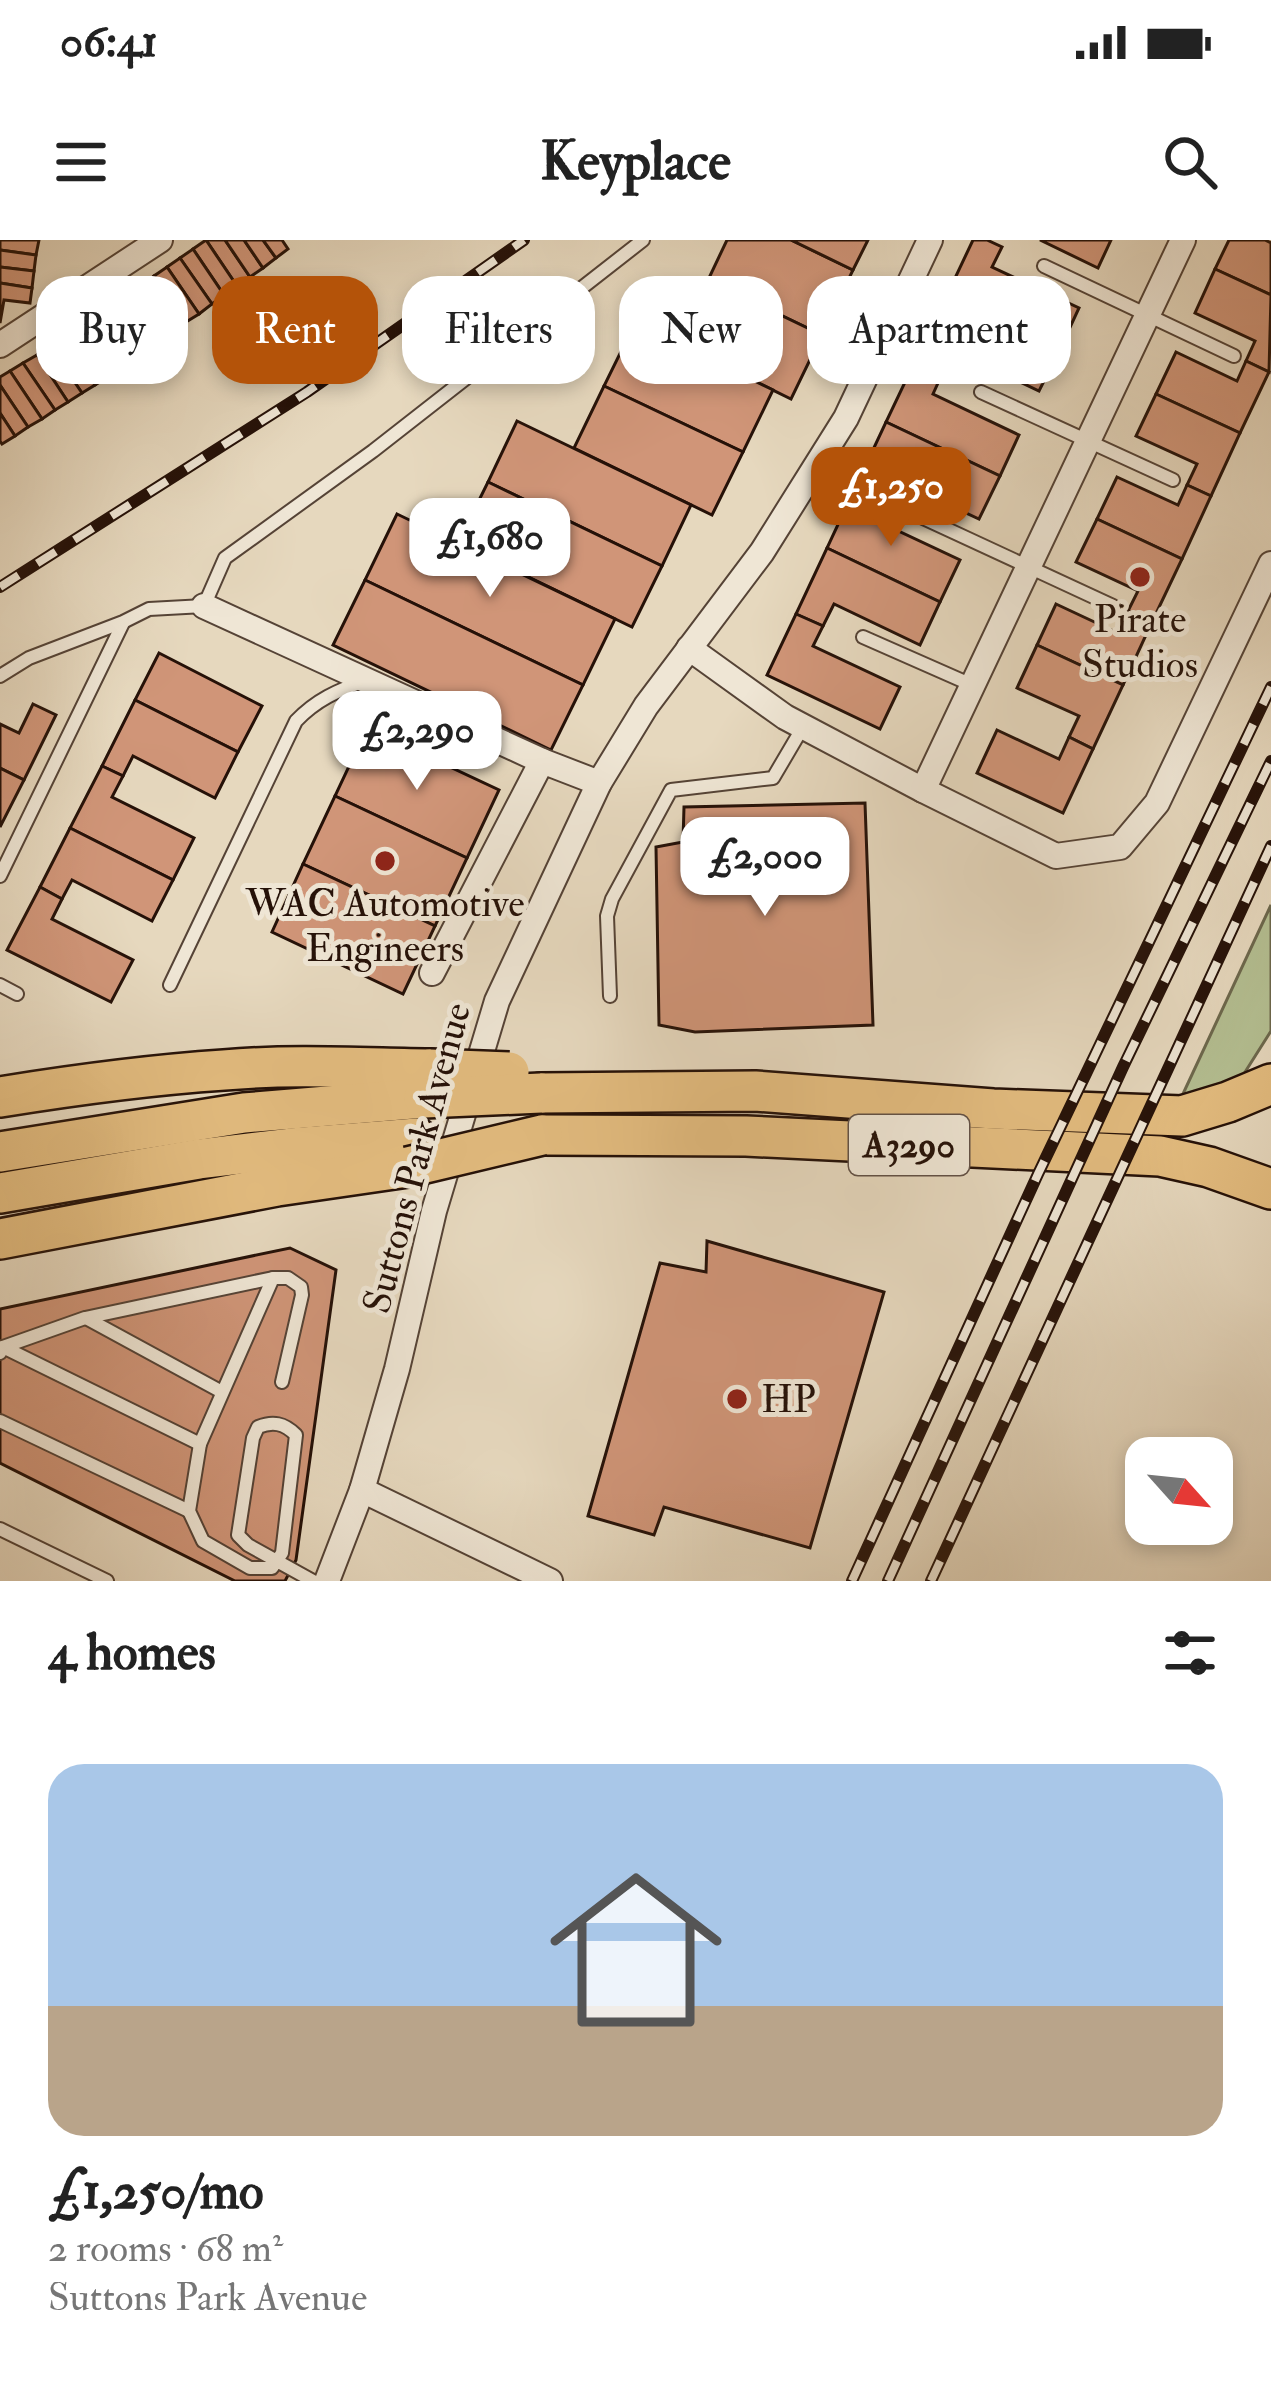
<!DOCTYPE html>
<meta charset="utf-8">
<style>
:root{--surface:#fff;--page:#f6f6f6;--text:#222;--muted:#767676;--accent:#b45309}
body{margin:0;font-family:"IM FELL Double Pica",serif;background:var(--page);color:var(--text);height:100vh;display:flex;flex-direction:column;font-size:45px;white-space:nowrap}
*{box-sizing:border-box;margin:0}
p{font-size:39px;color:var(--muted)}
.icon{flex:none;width:66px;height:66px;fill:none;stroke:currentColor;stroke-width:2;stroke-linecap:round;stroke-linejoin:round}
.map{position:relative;height:1341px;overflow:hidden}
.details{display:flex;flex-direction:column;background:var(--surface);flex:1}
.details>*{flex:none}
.banner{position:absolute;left:36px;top:36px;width:1200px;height:108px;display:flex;gap:24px}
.needle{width:78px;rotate:117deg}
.fabs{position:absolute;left:1125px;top:1197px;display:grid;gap:24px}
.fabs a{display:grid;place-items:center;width:108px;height:108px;border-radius:24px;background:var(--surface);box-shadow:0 6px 18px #0003;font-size:60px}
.price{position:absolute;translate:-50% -102px;padding:0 27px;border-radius:24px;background:#fff;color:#222;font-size:39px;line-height:78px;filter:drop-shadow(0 3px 6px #0008)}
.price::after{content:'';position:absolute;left:50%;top:72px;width:36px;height:27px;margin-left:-18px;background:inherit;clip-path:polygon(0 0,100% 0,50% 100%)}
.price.on{background:var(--accent);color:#fff}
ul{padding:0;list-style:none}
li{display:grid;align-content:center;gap:24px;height:636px;padding:0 48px}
li span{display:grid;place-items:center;height:372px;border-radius:36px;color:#555}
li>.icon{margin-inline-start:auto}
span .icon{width:216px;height:216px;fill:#fffc;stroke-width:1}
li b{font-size:51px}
h2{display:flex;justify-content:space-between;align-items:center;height:144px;padding:0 48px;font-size:51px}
.tag{padding:0 42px;border-radius:36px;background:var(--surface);box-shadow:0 6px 18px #0003;font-size:42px;line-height:108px}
.tag.on{background:var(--accent);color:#fff}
.status{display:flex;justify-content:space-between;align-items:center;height:84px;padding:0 60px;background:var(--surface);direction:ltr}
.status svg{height:33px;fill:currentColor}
header{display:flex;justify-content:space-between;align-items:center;height:156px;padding:0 48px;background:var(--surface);font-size:54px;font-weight:700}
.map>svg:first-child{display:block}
.green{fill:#b4bf92;stroke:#6c684d;stroke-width:3}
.building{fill:#d09578;stroke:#251108;stroke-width:3}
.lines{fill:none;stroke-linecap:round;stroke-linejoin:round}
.service-casing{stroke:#554336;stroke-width:16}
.minor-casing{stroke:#554336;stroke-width:28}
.primary-casing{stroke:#251108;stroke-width:44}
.service{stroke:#efe6d5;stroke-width:12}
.minor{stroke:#efe6d5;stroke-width:24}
.primary{stroke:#e3bc7f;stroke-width:39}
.rail-casing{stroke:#251108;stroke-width:12}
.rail{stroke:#efe6d5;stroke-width:8;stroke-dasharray:22;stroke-linecap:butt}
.primary-bridge-casing{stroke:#251108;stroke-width:44;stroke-linecap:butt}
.primary-bridge{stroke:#e3bc7f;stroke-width:39}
.poi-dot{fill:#8f2418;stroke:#efe6d5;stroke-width:4.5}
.labels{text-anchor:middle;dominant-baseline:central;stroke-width:10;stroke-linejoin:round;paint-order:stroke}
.shield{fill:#efe6d5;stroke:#625146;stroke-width:3}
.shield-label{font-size:36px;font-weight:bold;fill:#251108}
.poi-label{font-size:39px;fill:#251108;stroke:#efe6d5}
.street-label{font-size:39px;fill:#251108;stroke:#efe6d5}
</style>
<div class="status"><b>06:41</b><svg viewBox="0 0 49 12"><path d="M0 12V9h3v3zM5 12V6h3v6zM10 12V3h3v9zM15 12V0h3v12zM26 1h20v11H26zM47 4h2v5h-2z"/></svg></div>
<header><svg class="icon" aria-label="menu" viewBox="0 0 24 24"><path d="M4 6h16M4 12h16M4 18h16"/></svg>Keyplace<svg class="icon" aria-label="search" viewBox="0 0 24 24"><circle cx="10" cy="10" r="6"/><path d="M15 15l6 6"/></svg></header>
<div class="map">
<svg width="1271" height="1341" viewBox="0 0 1271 1341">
<rect width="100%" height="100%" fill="#e6d8be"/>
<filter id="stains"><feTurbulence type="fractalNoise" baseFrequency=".00167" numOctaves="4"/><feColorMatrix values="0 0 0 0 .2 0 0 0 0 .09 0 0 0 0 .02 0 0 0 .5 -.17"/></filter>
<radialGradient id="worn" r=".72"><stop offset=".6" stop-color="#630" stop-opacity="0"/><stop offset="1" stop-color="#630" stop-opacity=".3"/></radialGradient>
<path class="green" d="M1271,665v126l-31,49 -58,16z"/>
<g class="building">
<path d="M0,0h39l-3,15 -36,-5z"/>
<path d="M206,0h19l25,37 -13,9z"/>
<path d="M206,0l31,46 -13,9 -31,-46z"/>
<path d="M225,0h19l19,28 -13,9z"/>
<path d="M244,0h19l13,18 -13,10z"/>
<path d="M263,0h19l6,9 -12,9z"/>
<path d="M727,0h64l62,30 -31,65 -114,-55z"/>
<path d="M791,0h77l-15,30z"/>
<path d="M973,0h14l15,7 -10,20 87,41 -19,41 -113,-54z"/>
<path d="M1040,0h71l-13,28z"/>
<path d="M1229,0h36l6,3v52l-56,-26z"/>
<path d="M193,9l31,46 -12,9 -32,-46z"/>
<path d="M0,10l36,5 -2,16 -34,-4z"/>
<path d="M180,18l32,46 -13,10 -32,-47z"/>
<path d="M0,27l34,4 -2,17 -32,-5z"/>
<path d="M167,27l32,47 -13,8 -32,-46z"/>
<path d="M1215,29l56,26 -2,77 -23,-11 9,-20 -60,-28z"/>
<path d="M154,36l32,46 -13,10 -31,-46z"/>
<path d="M708,40l114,55 -31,64 -114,-56z"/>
<path d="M0,43l32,5 -2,15 -26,-3 -4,23z"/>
<path d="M142,46l31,46 -13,9 -31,-46z"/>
<path d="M129,55l31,46 -13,9 -31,-46z"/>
<path d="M947,55l113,54 -21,42 -86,-41 -10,22 -27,-13z"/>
<path d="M116,64l31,46 -12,9 -32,-46z"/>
<path d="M103,73l32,46 -14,9 -31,-46z"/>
<path d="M90,82l31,46 -13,9 -31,-47z"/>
<path d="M635,83l138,67 -30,62 -139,-66z"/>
<path d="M77,90l31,47 -13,8 -32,-47z"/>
<path d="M63,98l32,47 -13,8 -32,-47z"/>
<path d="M50,106l32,47 -14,9 -31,-47z"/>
<path d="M1176,112l61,29 9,-20 23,11 -29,61 -84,-39z"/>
<path d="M37,115l31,47 -13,8 -32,-47z"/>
<path d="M916,119l27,13 -10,22 86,41 -19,41 -114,-54z"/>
<path d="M23,123l32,47 -13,9 -32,-48z"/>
<path d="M10,131l32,48 -14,8 -28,-42v-8z"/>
<path d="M0,145l28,42 -13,9 -15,-23z"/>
<path d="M604,146l139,66 -31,63 -138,-67z"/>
<path d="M1156,154l84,39 -29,63 -24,-11 10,-21 -61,-28z"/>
<path d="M0,173l15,23 -13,8 -2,-3z"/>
<path d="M517,181l174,84 -29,61 -174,-84z"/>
<path d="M886,182l114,54 -21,43 -86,-40 -10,20 -27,-13z"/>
<path d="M1117,237l61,28 9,-20 24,11 -29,63 -85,-40z"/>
<path d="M488,242l174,84 -30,61 -174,-84z"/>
<path d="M856,246l27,13 -10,20 87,41 -20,42 -113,-54z"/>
<path d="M397,274l218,105 -32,66 -218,-105z"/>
<path d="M1097,279l85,40 -30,63 -24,-11 10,-20 -62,-29z"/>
<path d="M827,308l113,54 -20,43 -86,-41 -11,22 -27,-12z"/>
<path d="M365,340l218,105 -32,65 -218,-105z"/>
<path d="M1056,364l62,29 10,-22 24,11 -29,63 -86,-40z"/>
<path d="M796,374l27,12 -10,20 87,41 -20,42 -113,-54z"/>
<path d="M1037,405l86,40 -30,64 -24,-12 10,-21 -62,-28z"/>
<path d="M159,413l103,53 -24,46 -103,-52z"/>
<path d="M135,460l103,52 -23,46 -82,-42 -10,20 -21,-10z"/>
<path d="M33,464l23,11 -32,65 -24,-12v-44l19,9z"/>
<path d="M367,488l132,62 -32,68 -132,-62z"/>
<path d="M997,490l62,29 10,-22 24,12 -30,64 -86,-40z"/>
<path d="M102,526l21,10 -11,21 82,41 -21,42 -103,-52z"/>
<path d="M0,528l24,12 -24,47z"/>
<path d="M335,556l132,62 -32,68 -132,-62z"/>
<path d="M865,563l8,222 -178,7 -36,-7 -3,-178 27,-5 1,-35z"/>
<path d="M70,588l103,52 -21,41 -80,-41 -10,19 -22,-12z"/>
<path d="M303,624l132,62 -32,68 -131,-62z"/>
<path d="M40,647l22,12 -10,20 81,41 -22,42 -104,-52z"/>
<path d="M707,1001l177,51 -74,256 -146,-41 -10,28 -66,-19 72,-253 46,9z"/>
<path d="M290,1008l46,22 -40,290 -11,21h-50l-235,-118v-154z"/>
</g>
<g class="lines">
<defs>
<g id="service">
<path d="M1044,26l190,90"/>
<path d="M981,152l192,88"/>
<path d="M921,277l192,89"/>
<path d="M863,397l109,48"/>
<path d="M0,436l29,-18 94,-36 26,-13 55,-3 21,-48 148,-107 270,-211"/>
<path d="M0,636l123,-253"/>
<path d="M0,745l17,9"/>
<path d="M170,745l126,-264c20,-21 42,-31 69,-40"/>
<path d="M610,756l-3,-80 5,-17 59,-109 102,-12 30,-51"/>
<path d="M273,1038l-73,166 -11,67 14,30 47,27h22l10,-15 14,-118c-12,-12 -23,-14 -38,-8l-5,11 -15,97 10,10 65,36"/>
<path d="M86,1078l136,74"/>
<path d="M3,1107l197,97"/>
<path d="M0,1113l3,-6 82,-29 188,-40h15l13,9 1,8 -20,87"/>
<path d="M0,1181l189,90"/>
<path d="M0,1289l107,52"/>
</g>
<g id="minor">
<path d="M0,105l160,-105"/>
<path d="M204,366l338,155"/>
<path d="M689,408l96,69 138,73 133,66 64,-9 37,-44 114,-239"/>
<path d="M923,550l260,-550"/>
<path d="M432,733l110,-212 57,22"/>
<path d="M362,1250l188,91"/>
<path d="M327,1341l35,-91 35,-121 37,-158 63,-210 102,-218 47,-77 116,-154 84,-134 84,-178"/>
</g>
<g id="primary">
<path d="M541,853l214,-2 238,18 189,7 46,-14 43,-18"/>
<path d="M0,857c74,-12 149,-22 224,-27 68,-6 137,-2 206,-1"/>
<path d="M542,895l204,1 414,20 49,11 62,22"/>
<path d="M0,912l244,-39 180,-15"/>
<path d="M0,953l199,-34 92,-11 126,-10"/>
<path d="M0,999l277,-53 131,-19"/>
</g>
</defs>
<use href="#service" class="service-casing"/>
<use href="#minor" class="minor-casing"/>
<use href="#primary" class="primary-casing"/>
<use href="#service" class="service"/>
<use href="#minor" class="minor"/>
<use href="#primary" class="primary"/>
<defs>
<g id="rail">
<path d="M0,347l307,-195 217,-152"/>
<path d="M852,1341l186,-407 233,-487"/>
<path d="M888,1341l235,-514 148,-306"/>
<path d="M931,1341l340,-735"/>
</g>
</defs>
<use href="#rail" class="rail-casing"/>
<use href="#rail" class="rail"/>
<defs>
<g id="primary-bridge">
<path d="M430,829l79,3"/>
<path d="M424,858l117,-5"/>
<path d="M408,927l134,-32"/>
</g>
</defs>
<use href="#primary-bridge" class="primary-bridge-casing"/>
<use href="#primary-bridge" class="primary-bridge"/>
</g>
<g class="poi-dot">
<circle cx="1140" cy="337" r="12"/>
<circle cx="385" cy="621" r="12"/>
<circle cx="737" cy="1159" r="12"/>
</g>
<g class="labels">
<rect class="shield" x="849" y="875" width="120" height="60" rx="9"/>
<g class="shield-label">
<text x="909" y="905">A3290</text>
</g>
<g class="poi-label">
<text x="1140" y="379">Pirate<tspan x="1140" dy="45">Studios</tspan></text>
<text x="385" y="663">WAC Automotive<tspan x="385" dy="45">Engineers</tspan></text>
<text x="761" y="1159" text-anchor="start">HP</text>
</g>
<g class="street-label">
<text transform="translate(417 918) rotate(-75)">Suttons Park Avenue</text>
</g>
</g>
<rect width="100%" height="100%" filter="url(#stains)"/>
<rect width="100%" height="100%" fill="url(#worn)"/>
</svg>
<div class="fabs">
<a><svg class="needle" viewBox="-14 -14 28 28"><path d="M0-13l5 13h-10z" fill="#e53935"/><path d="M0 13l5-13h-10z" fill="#767676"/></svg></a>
</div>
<b class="price on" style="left:891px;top:309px">£1,250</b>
<b class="price" style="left:490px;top:360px">£1,680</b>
<b class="price" style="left:417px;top:553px">£2,290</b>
<b class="price" style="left:765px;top:679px">£2,000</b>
<div class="banner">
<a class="tag">Buy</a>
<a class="tag on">Rent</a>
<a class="tag">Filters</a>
<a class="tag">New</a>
<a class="tag">Apartment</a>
</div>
</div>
<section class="details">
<h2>4 homes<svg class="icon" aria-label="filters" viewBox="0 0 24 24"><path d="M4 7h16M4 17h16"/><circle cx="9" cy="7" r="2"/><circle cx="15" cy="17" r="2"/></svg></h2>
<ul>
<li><span style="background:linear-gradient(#a9c7e8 65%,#b9a48a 0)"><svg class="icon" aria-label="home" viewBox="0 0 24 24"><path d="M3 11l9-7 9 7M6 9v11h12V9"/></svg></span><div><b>£1,250/mo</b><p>2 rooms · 68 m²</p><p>Suttons Park Avenue</p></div></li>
</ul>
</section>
